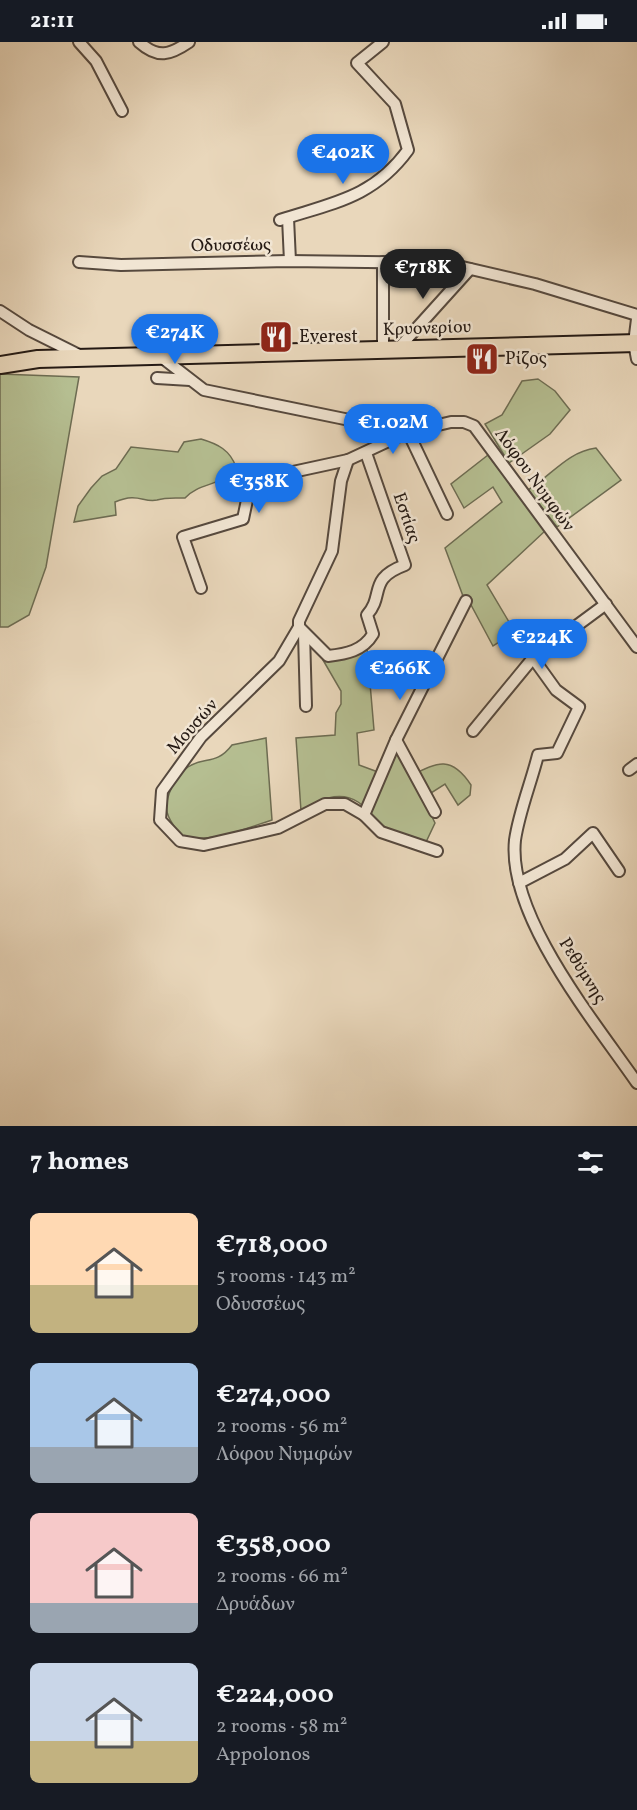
<!DOCTYPE html>
<meta charset="utf-8">
<style>
:root{--surface:#171b24;--page:#242831;--text:#f1f3f6;--muted:#9ea1a6;--accent:#1a73e8}
body{margin:0;font-family:Vollkorn,serif;background:var(--page);color:var(--text);height:100vh;display:flex;flex-direction:column;font-size:22px;white-space:nowrap}
*{box-sizing:border-box;margin:0}
p{font-size:20px;color:var(--muted)}
.icon{flex:none;width:33px;height:33px;fill:none;stroke:currentColor;stroke-width:2;stroke-linecap:round;stroke-linejoin:round}
.map{position:relative;height:1084px;overflow:hidden}
.side{display:flex;flex-direction:column;background:var(--surface);flex:1}
.side>*{flex:none}
.price{position:absolute;translate:-50% -51px;padding:0 14px;border-radius:21px;background:var(--accent);color:#fff;font-size:20px;line-height:39px;filter:drop-shadow(0 2px 3px #0008)}
.price::after{content:'';position:absolute;left:50%;top:36px;width:18px;height:14px;margin-left:-9px;background:inherit;clip-path:polygon(0 0,100% 0,50% 100%)}
.price.active{background:#222;color:#fff}
ul{padding:0;list-style:none}
li{display:flex;align-items:center;gap:18px;height:150px;padding:0 30px}
li span{display:grid;place-items:center;flex:none;width:168px;height:120px;border-radius:9px;color:#555}
li>.icon{margin-inline-start:auto}
span .icon{width:72px;height:72px;fill:#fffc;stroke-width:1}
li b{font-size:26px}
h2{display:flex;justify-content:space-between;align-items:center;height:72px;padding:0 30px;font-size:26px}
.status{display:flex;justify-content:space-between;align-items:center;height:42px;padding:0 30px;background:var(--surface);direction:ltr}
.status svg{height:16px;fill:currentColor}
.map>svg:first-child{display:block}
.green{fill:#b5be91;stroke:#6d6c52;stroke-width:1.5}
.lines{fill:none;stroke-linecap:round;stroke-linejoin:round}
.street-casing{stroke:#56493e;stroke-width:14}
.primary-casing{stroke:#251a14;stroke-width:20}
.street{stroke:#f1e5d3;stroke-width:10}
.primary{stroke:#e9d7bb;stroke-width:16}
.labels{text-anchor:middle;dominant-baseline:central;stroke-width:5;stroke-linejoin:round;paint-order:stroke}
.street-label{font-size:18px;fill:#251a14;stroke:#f1e5d3}
.poi-label{font-size:18px;fill:#251a14;stroke:#f1e5d3;text-anchor:start}
</style>
<div class="status"><b>21:11</b><svg viewBox="0 0 49 12"><path d="M0 12V9h3v3zM5 12V6h3v6zM10 12V3h3v9zM15 12V0h3v12zM26 1h20v11H26zM47 4h2v5h-2z"/></svg></div>
<div class="map">
<svg width="637" height="1084" viewBox="0 0 637 1084">
<rect width="100%" height="100%" fill="#e9d7bb"/>
<filter id="stains"><feTurbulence type="fractalNoise" baseFrequency=".00333" numOctaves="4"/><feColorMatrix values="0 0 0 0 .2 0 0 0 0 .09 0 0 0 0 .02 0 0 0 .5 -.17"/></filter>
<radialGradient id="worn" r=".72"><stop offset=".6" stop-color="#630" stop-opacity="0"/><stop offset="1" stop-color="#630" stop-opacity=".3"/></radialGradient>
<g class="green">
<path d="M0,332l79,3 -33,190 -17,48 -21,12h-8z"/>
<path d="M538,337l17,12 15,19 -20,24 -41,29 -24,-39 17,-9 20,-34z"/>
<path d="M201,397c17,5 29,11 35,28 -11,19 -37,15 -51,31 -10,0 -19,-1 -28,2 -14,3 -19,-8 -42,2l1,13 -42,7 4,-16 13,-18 11,-12 14,-7 15,-22 47,5 6,-10z"/>
<path d="M596,406l25,32 -64,47 -29,-37c24,-15 39,-38 68,-42z"/>
<path d="M488,413l57,76 -58,54 28,47 -22,14 -22,-41 -8,-9 -18,-48 57,-46 -9,-15 -29,21 -13,-24z"/>
<path d="M367,606l7,82 -17,3 2,32 19,7 18,-22 15,26c26,-15 41,-20 60,9l-1,10 -12,10 -13,-21 -22,14 12,25 -9,19c-15,-4 -31,-8 -44,-17 -9,-6 -15,-17 -24,-23 -18,-12 -42,-2 -57,9l-5,-73 39,-3 1,-22 5,-9v-13l-18,-31 31,-4z"/>
<path d="M266,696l6,82c-29,9 -61,24 -91,16 -5,-7 -12,-15 -14,-24 -3,-14 9,-37 21,-45 16,-11 28,-1 44,-22z"/>
</g>
<g class="lines">
<defs>
<g id="street">
<path d="M79,0l17,19 26,50"/>
<path d="M139,0c19,17 31,13 50,0"/>
<path d="M288,176l2,43"/>
<path d="M280,178c52,-17 93,-22 128,-70l-13,-46 -38,-41 26,-21"/>
<path d="M79,220l42,3 167,-4 157,2 90,21 102,31"/>
<path d="M383,220v88"/>
<path d="M0,269l29,19 52,26"/>
<path d="M637,277l-3,24 3,16"/>
<path d="M397,308l73,-81"/>
<path d="M160,314l44,34 204,42 43,-10h13l10,4 163,221"/>
<path d="M157,336l33,2"/>
<path d="M348,418l-7,21 -9,70 -33,70v6l-20,34 -78,76 -39,54 -2,29 20,21 24,4 74,-17 47,-24h20l19,11 17,17 56,19"/>
<path d="M201,546l-18,-51 60,-18 8,-38 97,-21 60,-28 39,82"/>
<path d="M299,585l29,29c18,-2 35,-5 45,-22l-6,-19c18,-20 0,-36 38,-50l-39,-112"/>
<path d="M304,591l2,73"/>
<path d="M533,616l23,32 23,17 -22,46 -19,2c-7,28 -19,57 -23,85 -8,76 80,182 122,243"/>
<path d="M473,689l60,-73 73,-54"/>
<path d="M396,698l39,72"/>
<path d="M629,728l8,-6"/>
<path d="M364,773l32,-75 70,-139"/>
<path d="M519,841l46,-24 28,-26 26,38"/>
</g>
<path id="primary" d="M0,323l38,-6 599,-16"/>
</defs>
<use href="#street" class="street-casing"/>
<use href="#primary" class="primary-casing"/>
<use href="#street" class="street"/>
<use href="#primary" class="primary"/>
</g>
<defs>
<symbol id="restaurant-square" viewBox="-11 -11 22 22"><rect x="-9" y="-9" width="18" height="18" rx="4" fill="#8f2418" stroke="#f1e5d3"/><path d="M-5-6h1v4h1v-4h1v4h1v-4h1v5L-1.5 .5V6h-2V.5L-5-1ZM5-6V6H3V1.5H1.5Q1.5-4 5-6Z" fill="#fff"/></symbol>
</defs>
<g fill-rule="evenodd">
<use href="#restaurant-square" x="257" y="276" width="38" height="38"/>
<use href="#restaurant-square" x="463" y="298" width="38" height="38"/>
</g>
<g class="labels">
<g class="street-label">
<text transform="translate(231 204) rotate(-1)">Οδυσσέως</text>
<text transform="translate(427 287) rotate(-2)">Κρυονερίου</text>
<text transform="translate(534 438) rotate(54)">Λόφου Νυμφών</text>
<text transform="translate(406 476) rotate(71)">Εστίας</text>
<text transform="translate(193 685) rotate(-49)">Μουσών</text>
<text transform="translate(582 929) rotate(58)">Ρεθύμνης</text>
</g>
<g class="poi-label">
<text x="299" y="295">Everest</text>
<text x="505" y="317">Ρίζος</text>
</g>
</g>
<rect width="100%" height="100%" filter="url(#stains)"/>
<rect width="100%" height="100%" fill="url(#worn)"/>
</svg>
<b class="price" style="left:343px;top:143px">€402K</b>
<b class="price active" style="left:423px;top:258px">€718K</b>
<b class="price" style="left:175px;top:323px">€274K</b>
<b class="price" style="left:393px;top:413px">€1.02M</b>
<b class="price" style="left:259px;top:472px">€358K</b>
<b class="price" style="left:542px;top:628px">€224K</b>
<b class="price" style="left:400px;top:659px">€266K</b>
</div>
<section class="side">
<h2>7 homes<svg class="icon" aria-label="filters" viewBox="0 0 24 24"><path d="M4 7h16M4 17h16"/><circle cx="9" cy="7" r="2"/><circle cx="15" cy="17" r="2"/></svg></h2>
<ul>
<li><span style="background:linear-gradient(#ffd9b3 60%,#c2b280 0)"><svg class="icon" aria-label="home" viewBox="0 0 24 24"><path d="M3 11l9-7 9 7M6 9v11h12V9"/></svg></span><div><b>€718,000</b><p>5 rooms · 143 m²</p><p>Οδυσσέως</p></div></li>
<li><span style="background:linear-gradient(#a9c7e8 70%,#9aa5b1 0)"><svg class="icon" aria-label="home" viewBox="0 0 24 24"><path d="M3 11l9-7 9 7M6 9v11h12V9"/></svg></span><div><b>€274,000</b><p>2 rooms · 56 m²</p><p>Λόφου Νυμφών</p></div></li>
<li><span style="background:linear-gradient(#f6c9c9 75%,#9aa5b1 0)"><svg class="icon" aria-label="home" viewBox="0 0 24 24"><path d="M3 11l9-7 9 7M6 9v11h12V9"/></svg></span><div><b>€358,000</b><p>2 rooms · 66 m²</p><p>Δρυάδων</p></div></li>
<li><span style="background:linear-gradient(#c9d6e8 65%,#c2b280 0)"><svg class="icon" aria-label="home" viewBox="0 0 24 24"><path d="M3 11l9-7 9 7M6 9v11h12V9"/></svg></span><div><b>€224,000</b><p>2 rooms · 58 m²</p><p>Appolonos</p></div></li>
</ul>
</section>
